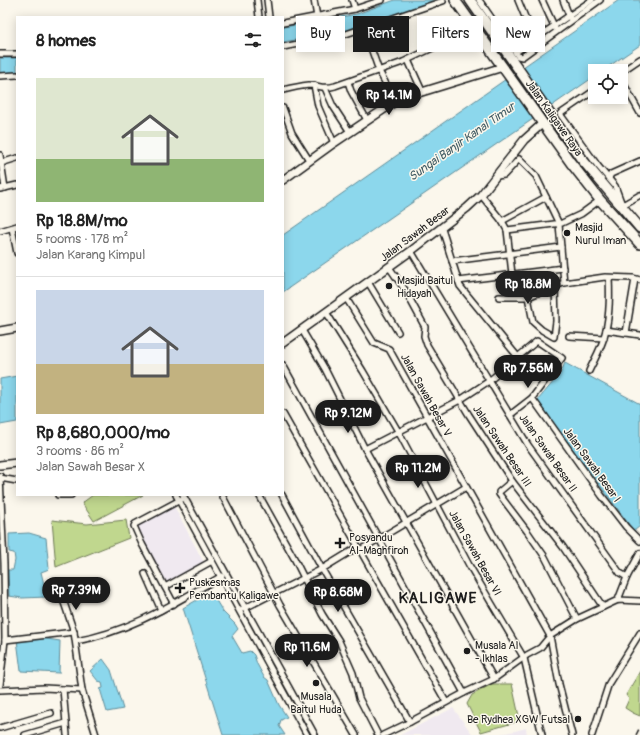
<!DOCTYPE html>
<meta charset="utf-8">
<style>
:root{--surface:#fff;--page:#f6f6f6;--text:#222;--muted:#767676;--line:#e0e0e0;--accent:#1c1c1c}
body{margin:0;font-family:Pangolin,sans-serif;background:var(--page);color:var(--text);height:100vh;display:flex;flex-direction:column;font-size:15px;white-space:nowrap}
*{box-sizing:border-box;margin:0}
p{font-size:13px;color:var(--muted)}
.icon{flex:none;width:22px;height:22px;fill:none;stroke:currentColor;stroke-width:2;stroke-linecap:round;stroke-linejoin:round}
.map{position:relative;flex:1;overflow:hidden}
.side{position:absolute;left:16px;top:16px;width:268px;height:480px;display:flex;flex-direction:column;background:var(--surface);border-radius:0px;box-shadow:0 2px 10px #0003}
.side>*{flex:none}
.top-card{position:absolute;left:296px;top:16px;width:284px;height:36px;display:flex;gap:8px}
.fabs{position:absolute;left:588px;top:64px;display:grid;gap:8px}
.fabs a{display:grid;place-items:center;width:40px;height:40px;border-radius:0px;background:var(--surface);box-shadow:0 2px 10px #0003;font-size:20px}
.price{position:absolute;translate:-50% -34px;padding:0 9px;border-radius:14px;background:var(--accent);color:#fff;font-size:13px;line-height:26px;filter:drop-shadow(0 1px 2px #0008)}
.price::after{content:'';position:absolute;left:50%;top:24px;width:12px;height:9px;margin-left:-6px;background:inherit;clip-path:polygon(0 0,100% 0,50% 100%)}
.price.current{background:#222;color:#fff}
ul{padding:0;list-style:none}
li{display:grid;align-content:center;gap:8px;height:212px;padding:0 20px}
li+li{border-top:1px solid var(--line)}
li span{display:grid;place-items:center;height:124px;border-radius:0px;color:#555}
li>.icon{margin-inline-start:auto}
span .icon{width:72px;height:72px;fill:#fffc;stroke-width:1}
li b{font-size:17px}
h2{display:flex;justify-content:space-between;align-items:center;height:48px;padding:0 20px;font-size:17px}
.chip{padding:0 14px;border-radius:0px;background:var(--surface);box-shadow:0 2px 10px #0003;font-size:14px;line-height:36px}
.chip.current{background:var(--accent);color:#fff}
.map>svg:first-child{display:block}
.built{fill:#f0e9f0}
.green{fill:#c0d78e;stroke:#6e7a55}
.water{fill:#8cd7ec;stroke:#5f8c99}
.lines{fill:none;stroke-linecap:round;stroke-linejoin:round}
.street-casing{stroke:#1c1c1c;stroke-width:8}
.secondary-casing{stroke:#1c1c1c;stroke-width:10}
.highway-casing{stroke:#1c1c1c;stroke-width:12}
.street{stroke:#fbf7ec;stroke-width:5}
.secondary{stroke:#fbf7ec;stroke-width:7}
.highway{stroke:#fbf7ec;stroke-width:9}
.rail{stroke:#1c1c1c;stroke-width:1.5;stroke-dasharray:6 3;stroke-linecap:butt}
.poi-dot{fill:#1c1c1c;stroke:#fbf7ec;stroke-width:1.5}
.labels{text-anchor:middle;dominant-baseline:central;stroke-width:3;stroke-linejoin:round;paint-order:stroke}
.street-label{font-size:11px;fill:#1c1c1c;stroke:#fbf7ec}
.poi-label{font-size:11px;fill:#1c1c1c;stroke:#fbf7ec;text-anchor:start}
.water-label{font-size:12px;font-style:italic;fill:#435d65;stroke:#fbf7ec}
.district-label{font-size:15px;font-weight:bold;letter-spacing:1px;fill:#1c1c1c;stroke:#fbf7ec}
</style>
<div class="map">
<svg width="640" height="735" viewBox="0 0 640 735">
<rect width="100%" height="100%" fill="#fbf7ec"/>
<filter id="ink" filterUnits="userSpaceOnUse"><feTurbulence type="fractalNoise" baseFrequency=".025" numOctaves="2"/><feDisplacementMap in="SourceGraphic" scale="8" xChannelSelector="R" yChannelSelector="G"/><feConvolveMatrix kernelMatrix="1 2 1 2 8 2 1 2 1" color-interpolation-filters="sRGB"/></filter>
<g filter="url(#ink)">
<g class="built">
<path d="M174,506l30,57 -38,21 -31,-56z"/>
<path d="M453,708l20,27h-73z"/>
<path d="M526,728l1,7h-31l19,-4z"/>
</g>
<g class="green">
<path d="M93,495h50l-49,26 -12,-18z"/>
<path d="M52,520l35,4 39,-4 3,18 -73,29z"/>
<path d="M640,671v45l-7,-3 -8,-5 4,-9 -3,-4z"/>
<path d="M492,684h20l8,37 -39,11 -14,-28 5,-9z"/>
</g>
<g class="water">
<path d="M395,0h45l-91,31 -66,11v-15l31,-5v1l5,-2 38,-7z"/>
<path d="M619,0h21v45l-38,26h-7v5l-312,216v-57z"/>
<rect x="0" y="58" width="17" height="16"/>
<path d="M565,363l75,41v122l-6,5 -97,-130 23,-27z"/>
<path d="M17,376v46l-17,3v-46z"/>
<path d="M29,533l17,5 3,31 -8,3 6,25 -25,1 -13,-2 -1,-26h5l2,-10 -1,-7 -5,-1v-18z"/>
<path d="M211,592l12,20 12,12 3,5 -6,7 10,17 8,-2 4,4 3,9 7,13 4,3 11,25 8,12 -6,3 -2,6 6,9h-62l-40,-127z"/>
<path d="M46,637l1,2 13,2 -1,32 -38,-2 -4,-31z"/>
<path d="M103,659l8,11 12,39 -16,3 -7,-23 3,-1 -1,-6 -4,-1 -8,-10z"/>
</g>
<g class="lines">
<defs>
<g id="street">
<path d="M257,0l2,17"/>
<path d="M267,0l2,17"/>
<path d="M314,0l3,17"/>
<path d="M352,0l3,9"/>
<path d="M479,0l39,56 4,1 78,-57"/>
<path d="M518,0l7,17 7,10 7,13"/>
<path d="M542,0l13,28"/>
<path d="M563,0l7,18"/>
<path d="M283,23l72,-14 27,-9"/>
<path d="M364,28l15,43 16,30"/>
<path d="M283,47l60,-12 100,-34"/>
<path d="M516,52l76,-52"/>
<path d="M0,54h17"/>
<path d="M408,60l14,31"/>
<path d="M621,72l19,-13"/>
<path d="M0,76l17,-1"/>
<path d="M621,79l19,34"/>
<path d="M348,82l3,9 16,29"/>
<path d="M314,85l4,21 16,37"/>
<path d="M325,88l8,18 17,26"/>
<path d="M283,90c8,-2 17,-4 26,-5 10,0 13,5 26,1l68,-24 72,-34"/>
<path d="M595,90l-35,24 38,52 17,20 6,16"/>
<path d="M283,108l9,25 17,27"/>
<path d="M0,155l5,33"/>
<path d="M1,163l16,-5"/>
<path d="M497,176l7,-1 15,-16 17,17 23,48 5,59"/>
<path d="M609,178l2,-4 29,-13"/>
<path d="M0,189l17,-4"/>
<path d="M481,195l21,26 5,9 5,44"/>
<path d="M621,206l19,-11"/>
<path d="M502,221l44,-24"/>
<path d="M12,228l5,25"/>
<path d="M442,229l18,57 58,71"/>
<path d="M507,230l55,-7 19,-9 19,-14"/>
<path d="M0,231l17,-5"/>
<path d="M411,251l117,194 92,128 7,4"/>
<path d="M452,261l109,-14"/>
<path d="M389,267l16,23 20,37 -1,9 3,9 42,70 43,66 51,66 40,60"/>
<path d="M458,281l105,-13"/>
<path d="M368,282l30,50"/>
<path d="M499,297h29l17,-7 9,-2"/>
<path d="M528,297l5,25 9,8 12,7 2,-16 -1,-35 9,-3 41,-6 28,1 7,2"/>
<path d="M346,298l28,45 15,6 161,287 9,48 13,51"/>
<path d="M326,312l37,59 35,60 71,134 55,93 18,77"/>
<path d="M302,330l23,39 40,80 129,230"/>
<path d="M606,330l34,5"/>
<path d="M626,333l9,-54"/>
<path d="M569,336l35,2"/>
<path d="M283,365l181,328"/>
<path d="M589,371c5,-11 12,-22 15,-34 6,-19 6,-40 5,-59"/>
<path d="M532,398l70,98 24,31 14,14"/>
<path d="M283,414l163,288"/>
<path d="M365,449l95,-49 29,-19 48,-40 25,17 -30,40 -22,17"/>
<path d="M0,476l4,88 1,76 -5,45"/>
<path d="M0,478l17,3"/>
<path d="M512,481l-13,11v2l28,37 18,26 32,62"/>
<path d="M58,495h13"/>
<path d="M176,495l131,240"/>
<path d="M183,495l132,240"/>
<path d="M222,495l58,110 76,130"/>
<path d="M259,495l35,63 28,56 17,27 14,32 6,25 19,37"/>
<path d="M282,495l40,74 88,153"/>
<path d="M360,550l106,-63"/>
<path d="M145,574l16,36"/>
<path d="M58,585l16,47 8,58 14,45"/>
<path d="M165,587l47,-26"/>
<path d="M618,600l9,-23 13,-24"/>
<path d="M174,604l-32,-60 -8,-18 1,-2 47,-25"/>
<path d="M243,609l79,-40 36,-22"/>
<path d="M5,640l69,-8"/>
<path d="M76,641c54,-9 100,-39 146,-65"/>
<path d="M63,689l4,46"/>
<path d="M0,690l44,-2 38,2"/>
<path d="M0,728l51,-15"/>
<path d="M25,735l41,-12"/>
<path d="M383,735l27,-13 54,-29 30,-14 33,-24 13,-7 10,-12 27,-17 41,-19 22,1"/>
<path d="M592,735l17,-52 31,-50"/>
</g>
<g id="secondary">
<path d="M283,180l51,-37 65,-44 104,-32"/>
<path d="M0,331l17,-3"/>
<path d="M283,343l128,-92 56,-43 14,-13 43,-55 19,-17"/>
<path d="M0,465l17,-2"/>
</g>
<g id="highway">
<path d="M455,0l116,163 29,37 40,44"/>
<path d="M470,0l110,157 60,71"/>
</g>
</defs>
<use href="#street" class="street-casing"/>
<use href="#secondary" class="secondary-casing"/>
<use href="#highway" class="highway-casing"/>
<use href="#street" class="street"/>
<use href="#secondary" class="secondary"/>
<use href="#highway" class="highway"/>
<path class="rail" d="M636,735l4,-8"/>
</g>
</g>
<g class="poi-dot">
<circle cx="567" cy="233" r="4"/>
<circle cx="389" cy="286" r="4"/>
<path d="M338 537h4v4h4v4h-4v4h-4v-4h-4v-4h4z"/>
<path d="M178 582h4v4h4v4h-4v4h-4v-4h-4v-4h4z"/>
<circle cx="467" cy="651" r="4"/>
<circle cx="316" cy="683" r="4"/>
<circle cx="578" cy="719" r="4"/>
</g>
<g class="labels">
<g class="street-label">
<text transform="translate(554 118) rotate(55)">Jalan Kaligawe Raya</text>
<text transform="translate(415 234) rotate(-37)">Jalan Sawah Besar</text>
<text transform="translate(426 395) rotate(61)">Jalan Sawah Besar V</text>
<text transform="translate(502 446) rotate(56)">Jalan Sawah Besar III</text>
<text transform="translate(548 453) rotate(55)">Jalan Sawah Besar II</text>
<text transform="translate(592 465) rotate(54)">Jalan Sawah Besar I</text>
<text transform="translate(475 553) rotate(61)">Jalan Sawah Besar VI</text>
</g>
<g class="poi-label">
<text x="575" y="227">Masjid<tspan x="575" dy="13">Nurul Iman</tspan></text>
<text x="397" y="280">Masjid Baitul<tspan x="397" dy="13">Hidayah</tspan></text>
<text x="349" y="537">Posyandu<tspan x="349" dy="13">Al-Maghfiroh</tspan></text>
<text x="189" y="582">Puskesmas<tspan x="189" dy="13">Pembantu Kaligawe</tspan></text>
<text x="475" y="645">Musala Al<tspan x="475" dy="13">- Ikhlas</tspan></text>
<text x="316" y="696" text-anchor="middle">Musala<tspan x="316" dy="13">Baitul Huda</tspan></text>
<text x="570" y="719" text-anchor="end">Be Rydhea XGW Futsal</text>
</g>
<g class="water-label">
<text transform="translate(462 142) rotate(-35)">Sungai Banjir Kanal Timur</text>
</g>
<g class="district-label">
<text x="438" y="598">KALIGAWE</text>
</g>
</g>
</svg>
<div class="fabs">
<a><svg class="icon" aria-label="locate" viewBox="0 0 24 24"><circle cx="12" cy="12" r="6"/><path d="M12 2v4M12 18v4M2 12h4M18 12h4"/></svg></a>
</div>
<b class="price" style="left:389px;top:116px">Rp 14.1M</b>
<b class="price current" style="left:528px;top:305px">Rp 18.8M</b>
<b class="price" style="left:528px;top:389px">Rp 7.56M</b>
<b class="price" style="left:348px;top:434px">Rp 9.12M</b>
<b class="price" style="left:418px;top:489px">Rp 11.2M</b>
<b class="price" style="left:76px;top:611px">Rp 7.39M</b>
<b class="price" style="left:338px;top:613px">Rp 8.68M</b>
<b class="price" style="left:307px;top:668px">Rp 11.6M</b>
<div class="top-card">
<a class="chip">Buy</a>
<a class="chip current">Rent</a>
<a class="chip">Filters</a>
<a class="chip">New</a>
</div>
<section class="side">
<h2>8 homes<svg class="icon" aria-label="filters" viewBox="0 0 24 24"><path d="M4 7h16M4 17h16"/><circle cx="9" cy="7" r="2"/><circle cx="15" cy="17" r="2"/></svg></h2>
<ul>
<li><span style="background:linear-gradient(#dfe7d0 65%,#8fb573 0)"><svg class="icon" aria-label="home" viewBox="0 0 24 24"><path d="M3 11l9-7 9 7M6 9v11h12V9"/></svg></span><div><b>Rp 18.8M/mo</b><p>5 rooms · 178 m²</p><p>Jalan Karang Kimpul</p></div></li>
<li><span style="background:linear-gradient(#c9d6e8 60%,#c2b280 0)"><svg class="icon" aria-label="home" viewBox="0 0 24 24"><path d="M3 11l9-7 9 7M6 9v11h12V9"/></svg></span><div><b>Rp 8,680,000/mo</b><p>3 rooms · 86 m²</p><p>Jalan Sawah Besar X</p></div></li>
</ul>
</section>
</div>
